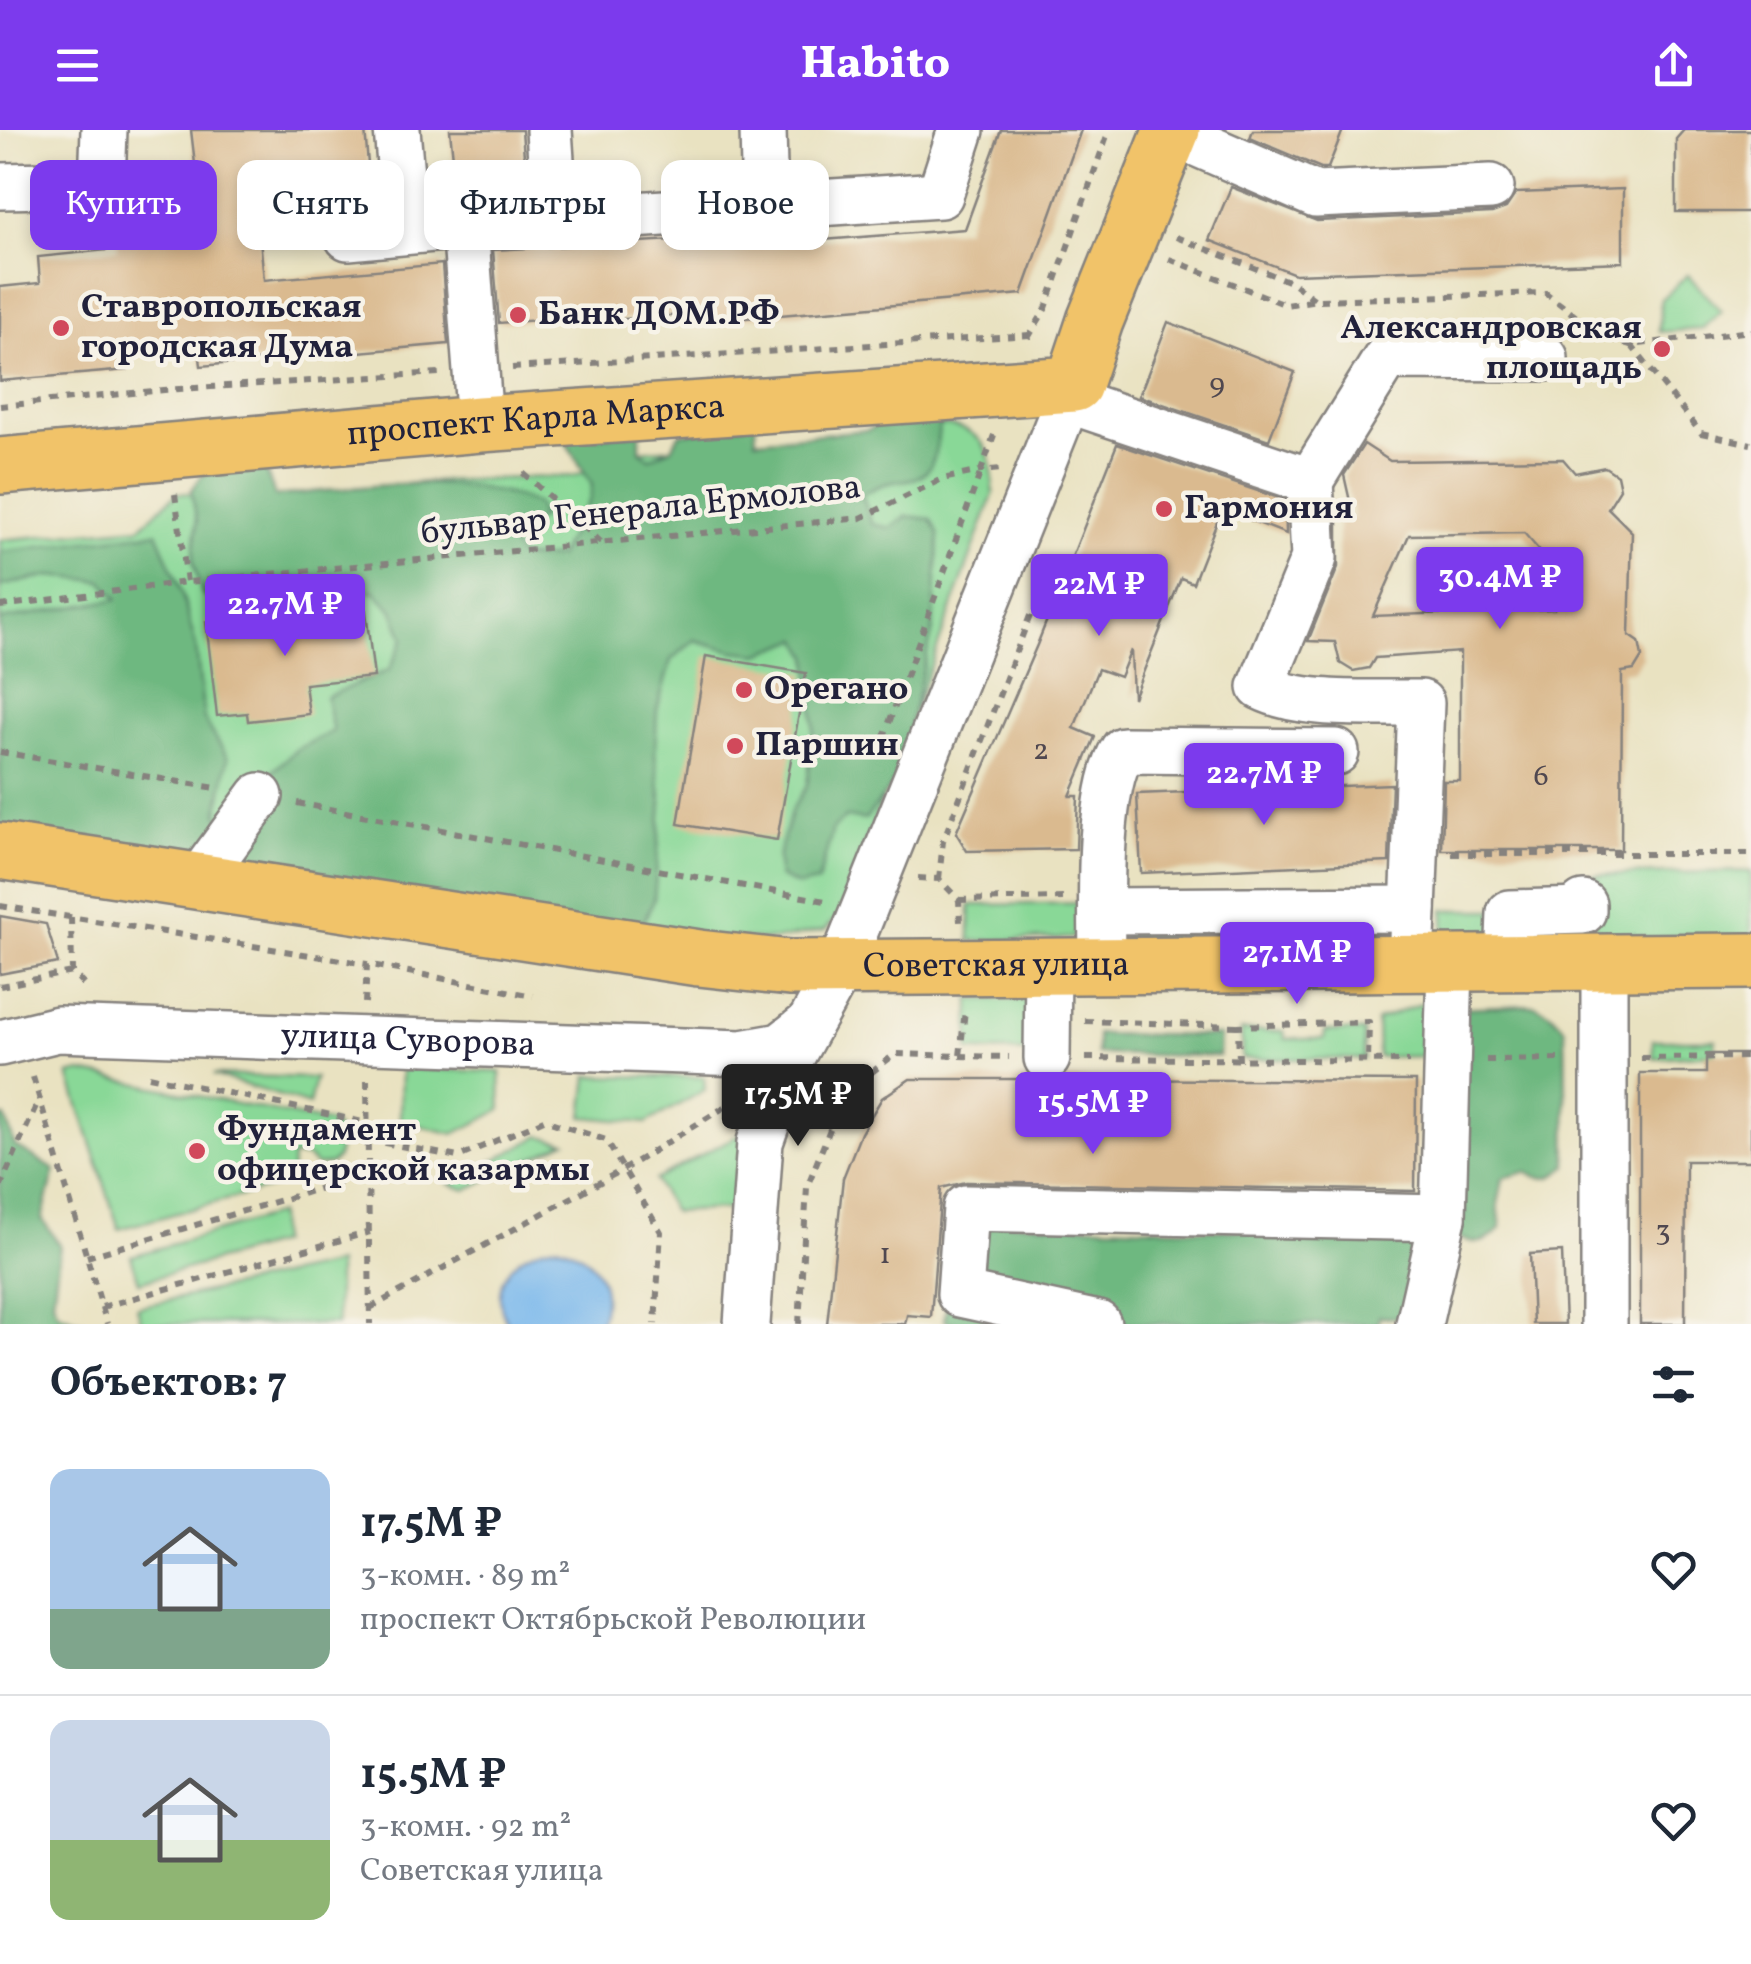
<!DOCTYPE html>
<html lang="ru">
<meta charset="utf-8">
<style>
:root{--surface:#fff;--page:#f2f2f3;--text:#1f2937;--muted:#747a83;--line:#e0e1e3;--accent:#7c3aed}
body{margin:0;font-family:Vollkorn,serif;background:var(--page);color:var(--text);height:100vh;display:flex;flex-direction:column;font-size:38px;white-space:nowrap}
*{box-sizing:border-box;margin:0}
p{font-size:32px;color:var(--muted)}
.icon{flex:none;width:55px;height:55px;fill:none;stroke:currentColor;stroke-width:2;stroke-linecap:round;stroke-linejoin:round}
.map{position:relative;height:1194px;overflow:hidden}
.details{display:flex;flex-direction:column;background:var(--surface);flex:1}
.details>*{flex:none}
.banner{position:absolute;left:30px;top:30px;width:1000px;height:90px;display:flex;gap:20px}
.price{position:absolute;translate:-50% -85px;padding:0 22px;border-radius:10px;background:var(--accent);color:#fff;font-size:32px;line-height:65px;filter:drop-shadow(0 2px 5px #0008)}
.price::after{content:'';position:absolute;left:50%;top:60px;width:30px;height:22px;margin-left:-15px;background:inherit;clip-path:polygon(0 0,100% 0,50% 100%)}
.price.on{background:#222;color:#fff}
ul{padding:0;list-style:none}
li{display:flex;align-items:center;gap:30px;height:250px;padding:0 50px}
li+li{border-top:2px solid var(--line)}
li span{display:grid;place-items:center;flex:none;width:280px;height:200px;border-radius:20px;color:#555}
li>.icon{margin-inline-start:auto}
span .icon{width:120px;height:120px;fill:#fffc;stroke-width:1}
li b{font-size:42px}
h2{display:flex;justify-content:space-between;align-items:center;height:120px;padding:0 50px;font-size:42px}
.tag{padding:0 35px;border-radius:20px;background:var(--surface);box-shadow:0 5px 15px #0003;font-size:35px;line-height:90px}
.tag.on{background:var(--accent);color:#fff}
header{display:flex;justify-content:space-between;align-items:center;height:130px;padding:0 50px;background:var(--accent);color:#fff;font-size:45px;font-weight:800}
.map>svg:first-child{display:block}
.green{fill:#89d897;stroke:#567d69;stroke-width:2.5}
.forest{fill:#6eb880;stroke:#486d5e;stroke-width:2.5}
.water{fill:#78b7ec;stroke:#4d6c94;stroke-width:2.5}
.building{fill:#daba8f;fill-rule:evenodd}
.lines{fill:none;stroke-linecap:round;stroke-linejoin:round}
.minor-casing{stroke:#86827e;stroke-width:50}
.major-casing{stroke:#86827e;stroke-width:60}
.path{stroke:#86827e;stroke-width:6;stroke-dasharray:8 8;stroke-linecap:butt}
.minor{stroke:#fff;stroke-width:45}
.major{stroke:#f1c369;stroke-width:55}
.poi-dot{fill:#d1495b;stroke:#f7f3e8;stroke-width:4}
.labels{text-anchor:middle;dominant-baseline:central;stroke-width:9;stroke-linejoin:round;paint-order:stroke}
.number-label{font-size:30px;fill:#504850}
.poi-label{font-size:35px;font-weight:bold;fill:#22223b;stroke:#f7f3e8;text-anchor:start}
.street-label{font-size:35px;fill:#22223b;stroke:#f7f3e8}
</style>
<header><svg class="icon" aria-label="menu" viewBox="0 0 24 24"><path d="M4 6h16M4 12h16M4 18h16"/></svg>Habito<svg class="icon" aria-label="share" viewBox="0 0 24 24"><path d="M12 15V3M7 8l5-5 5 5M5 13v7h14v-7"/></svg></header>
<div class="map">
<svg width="1751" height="1194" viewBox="0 0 1751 1194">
<rect width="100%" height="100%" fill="#f7f3e8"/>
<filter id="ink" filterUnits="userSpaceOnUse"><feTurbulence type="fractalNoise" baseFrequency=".01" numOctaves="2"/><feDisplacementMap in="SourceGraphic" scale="20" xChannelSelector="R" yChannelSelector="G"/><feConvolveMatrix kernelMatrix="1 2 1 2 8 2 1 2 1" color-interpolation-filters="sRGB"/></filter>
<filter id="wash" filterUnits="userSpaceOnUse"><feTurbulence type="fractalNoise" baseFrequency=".0048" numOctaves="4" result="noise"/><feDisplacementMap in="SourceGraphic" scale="40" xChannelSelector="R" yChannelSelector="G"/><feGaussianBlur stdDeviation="2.25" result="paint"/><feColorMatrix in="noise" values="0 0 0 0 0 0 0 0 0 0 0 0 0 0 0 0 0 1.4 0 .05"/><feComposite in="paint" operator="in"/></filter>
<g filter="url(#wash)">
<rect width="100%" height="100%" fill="#e9e2c1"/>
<g class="green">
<path d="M1688,145l33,36 -19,18 -43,3 2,-33z"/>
<path d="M946,295c41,5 48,33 47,70l-153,420 -15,15 -49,10 -123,-4 -653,-98v-298l140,-13 37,-34 98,3 165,-15 134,-5 66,-25z"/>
<path d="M1751,741v80l-156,4 -2,-80z"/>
<path d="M1088,773l-4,27 -13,8 -101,3v-36z"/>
<path d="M1444,780h55v26l-55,7z"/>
<path d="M970,869l69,1v52l-70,-1z"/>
<path d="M1429,871l12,55 -63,1 -1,-37z"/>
<path d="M1241,901h43l1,8h39l1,-8h39v28h-122z"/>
<path d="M1653,910h62v14l-62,4z"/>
<path d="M401,938l99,4 1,38 -47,24 -54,-13z"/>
<path d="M81,942l250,51 11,12 -5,23 -6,6 -15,2 -9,-9 -15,-1 -1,26 -172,47 -50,-154z"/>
<path d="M213,945l102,3 -6,27z"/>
<path d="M588,946l116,1 1,13 -59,33 -63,-6z"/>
<path d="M747,1000l-1,78 -73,4 -18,-32z"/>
<path d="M540,1006l26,6 -100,48 -17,-6z"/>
<path d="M278,1084l1,29 -140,39 -8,-26z"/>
<path d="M337,1134v60h-195l-5,-17z"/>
</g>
<g class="forest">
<path d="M891,287l40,1 8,7c-5,79 -34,40 -77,70l10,29 18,4 17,-12 24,3 8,16 -6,94 -36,150 -32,41 -19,-3 -13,12 -15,53 -20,4 -19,-9 -1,-20 14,-48 15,-23 7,-61 -5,-69 -10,-17 -40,15 -26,-3 -38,-11 -24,20 -14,50 -2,45 7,47 -8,97 -10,22 -13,11 -631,-94v-218l118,-21 -16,-18 -52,-5 -50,10v-34l157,-20 24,58 15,56 8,73 24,39 -10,54 5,17 44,-53 30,-27 36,-18 -7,-34 63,-27 15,-32 -12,-29 -18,-18h-52l-110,10 -10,-7 -9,-32 4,-40 -6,-31 12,-17 62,-6 10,28c86,-8 181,-27 261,8l6,14 -29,11 -6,10 14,19 37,-1 32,-59 2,-13 -28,-46 76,-7v19l10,7 22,-10 7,-14 76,-11 1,17 112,-10z"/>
<path d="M1396,797v19l-272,1v-19z"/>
<path d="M1535,875l15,8 15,16 2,137c-13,13 -24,16 -41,6l-23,6 -5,27 3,23c-13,16 -29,20 -47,6l-1,-226z"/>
<path d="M1097,904l123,2 -1,20 -122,-2z"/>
<path d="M0,987h5l10,29 40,24 -13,49 18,26 -7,56 5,12 29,11h-87z"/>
<path d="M981,1092l426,14 7,8 -9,75 -26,-3 -1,8h-421l-13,-3 9,-53z"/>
</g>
<path class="water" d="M556,1115c40,9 57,39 44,78l-92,1c-23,-41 7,-74 48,-79z"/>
<g id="blocks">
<g class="building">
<path d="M191,0h174l6,69 -55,5 -3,-33 -59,6 10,103 178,-16 6,80 -247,22 -2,-17 -74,7 2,14 -127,11v-94l40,-4 -2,-26 80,-8 -4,-42 11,-10 4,-27 66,-6z"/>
<path d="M450,0h72l3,41 -70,6z"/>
<path d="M1001,0h80l-59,164 -322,28 -1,-8 -106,7v-5l-94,7 -6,-73 200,-11 1,11 271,-21z"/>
<path d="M1253,0h90l-15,38h-7l-71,-30z"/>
<path d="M1684,0h67v82h-75v-73z"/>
<path d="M1231,57l86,34 175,-8 14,-5 10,-15 107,-4v73l-328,12 -86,-34z"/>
<path d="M1168,192l127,50 -26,68 -130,-44z"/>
<path d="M1117,314l168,56 1,34 -64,-25 -29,74 -12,-5 -48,120 -2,-48 -11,27 -22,-8 -24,59 21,9 -25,59h8l-2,53 -109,2 -11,-18 81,-188z"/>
<path d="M1364,314l26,17 173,-2 12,14 30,-6 12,8 3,14 -12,19 24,24 -3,103 10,7 3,15 -8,13 -12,2 -1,178h-179l2,-69h16v-129l-85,6 -6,10 -16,3 -13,-8 -5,-21 -27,-1 30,-74v-54l16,6 -10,-44zM1524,403l28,32 2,44 -181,7 36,-81z"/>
<path d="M365,474l9,73 -69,7 4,30 -61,7 -1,-8 -30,3 -11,-94z"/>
<path d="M706,526l100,17 -29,167 -99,-16z"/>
<path d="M1392,654l-3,78 -248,11 -4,-79z"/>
<path d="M0,786l46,8 12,39 -58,11z"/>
<path d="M1706,924h45v107h-65l-1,163h-45v-251h66z"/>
<path d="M910,949h122l16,5 14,-5 354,2 -1,110 -449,-9 -25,6 -10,129 -24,-2 -2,9h-78l16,-146 18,-45 21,-35z"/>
<path d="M1562,1122l3,72h-32l-3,-70z"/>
</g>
</g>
</g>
<g filter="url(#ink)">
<use href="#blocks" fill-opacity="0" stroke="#86827e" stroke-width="2.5"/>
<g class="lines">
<defs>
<g id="minor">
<path d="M397,0l9,101"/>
<path d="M549,0l6,90"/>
<path d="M763,0l2,77"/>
<path d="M1171,2l145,63 175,-8"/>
<path d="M0,56l102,-2 2,-54"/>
<path d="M348,107l117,-11"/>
<path d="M1068,270l242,81 77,-124 158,1"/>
<path d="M480,294l-15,-198 475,-31 21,-65"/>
<path d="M1310,351l4,77 -53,129c42,21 113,15 160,16l-10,262"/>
<path d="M198,751l62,-85"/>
<path d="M1102,781l311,-2"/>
<path d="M1102,834c0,-53 -6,-171 21,-214l213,2"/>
<path d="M1508,834l2,-51 73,-2v-7"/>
<path id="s1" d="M0,913l58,-14 684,24 39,-7 28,-22"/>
<path d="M1047,928l1,-93"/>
<path d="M747,1194l13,-182 29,-81 51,-92 234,-585"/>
<path d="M1098,1194l-138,-30 6,-86 477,10"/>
<path d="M1419,1194l24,-106 7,-254"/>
<path d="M1604,1194v-360"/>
</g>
<g id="major">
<path id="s2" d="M0,336l480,-42 594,-40 21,-63 77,-191"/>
<path id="s3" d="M0,721l699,107 91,10 961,-7"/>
</g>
</defs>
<use href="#minor" class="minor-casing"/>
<use href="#major" class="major-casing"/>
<g class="path">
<path d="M1176,107l117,46 21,16"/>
<path d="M1169,129l118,46 29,-5 230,-7 55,43 29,9 72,-8"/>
<path d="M1703,207l48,-6"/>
<path d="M1028,208l18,-30 63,-178"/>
<path d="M1631,215l70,88 50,11"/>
<path d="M512,238l517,-33"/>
<path d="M0,276l164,-16 275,-17"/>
<path d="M994,305l-13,36 19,-2"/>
<path d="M523,343l78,69"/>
<path d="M175,364l12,88"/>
<path d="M0,476l187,-24 674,-64 81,-39 39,-8"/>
<path d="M0,622l216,36"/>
<path d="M878,623l103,-282"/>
<path d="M297,673l528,98"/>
<path d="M1452,724h299"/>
<path d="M918,748l21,1 20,21 1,22"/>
<path d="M939,749l4,-38 90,-233"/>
<path d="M959,770l105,-2"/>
<path d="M0,776l367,58"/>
<path d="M71,787l1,55 16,17"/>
<path d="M0,856l72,-14"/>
<path d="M365,873l2,-39 166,32"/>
<path d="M1085,891l153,5"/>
<path d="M960,926l49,1"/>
<path d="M1086,928l323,3"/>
<path d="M1641,928l110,-1"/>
<path d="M1486,930l78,-1"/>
<path d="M1239,931l-1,-35 131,-4 -1,39"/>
<path d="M149,946l219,47"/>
<path d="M33,947l74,247"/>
<path d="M367,950l3,244"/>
<path d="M821,961l23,3"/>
<path d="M369,1010l89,17 86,-37 62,20 55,92 -6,92"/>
<path d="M0,1057l40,-90"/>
<path d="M87,1127l282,-83"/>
<path d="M102,1177l268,-75"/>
<path d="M370,1178l254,-139 104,-64"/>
<path d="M799,1194l8,-137 37,-93 51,-40 65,2 5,-46"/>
</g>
<use href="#minor" class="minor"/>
<use href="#major" class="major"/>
</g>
</g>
<g class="poi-dot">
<circle cx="518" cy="185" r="10"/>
<circle cx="61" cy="198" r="10"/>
<circle cx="1662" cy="219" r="10"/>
<circle cx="1164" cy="379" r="10"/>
<circle cx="744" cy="560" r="10"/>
<circle cx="735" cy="616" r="10"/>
<circle cx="197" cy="1021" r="10"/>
</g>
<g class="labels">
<g class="number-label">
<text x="1217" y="255">9</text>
<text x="1041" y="621">2</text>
<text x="1541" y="647">6</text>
<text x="1663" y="1102">3</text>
<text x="885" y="1125">1</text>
</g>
<g class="poi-label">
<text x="81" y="178">Ставропольская<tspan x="81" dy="40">городская Дума</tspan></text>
<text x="538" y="185">Банк ДОМ.РФ</text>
<text x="1642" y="199" text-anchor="end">Александровская<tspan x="1642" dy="40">площадь</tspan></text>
<text x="1184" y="379">Гармония</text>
<text x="764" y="560">Орегано</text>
<text x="755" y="616">Паршин</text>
<text x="217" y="1001">Фундамент<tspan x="217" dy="40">офицерской казармы</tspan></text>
</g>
<g class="street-label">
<text stroke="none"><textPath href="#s2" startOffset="538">проспект Карла Маркса</textPath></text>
<text transform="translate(641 381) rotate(-6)">бульвар Генерала Ермолова</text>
<text stroke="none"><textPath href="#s3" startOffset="1005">Советская улица</textPath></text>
<text stroke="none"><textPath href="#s1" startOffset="410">улица Суворова</textPath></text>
</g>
</g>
</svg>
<b class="price" style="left:1500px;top:502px">30.4M ₽</b>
<b class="price" style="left:1099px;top:509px">22M ₽</b>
<b class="price" style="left:285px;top:529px">22.7M ₽</b>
<b class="price" style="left:1264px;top:698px">22.7M ₽</b>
<b class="price" style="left:1297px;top:877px">27.1M ₽</b>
<b class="price on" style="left:798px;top:1019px">17.5M ₽</b>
<b class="price" style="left:1093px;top:1027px">15.5M ₽</b>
<div class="banner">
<a class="tag on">Купить</a>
<a class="tag">Снять</a>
<a class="tag">Фильтры</a>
<a class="tag">Новое</a>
</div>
</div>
<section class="details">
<h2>Объектов: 7<svg class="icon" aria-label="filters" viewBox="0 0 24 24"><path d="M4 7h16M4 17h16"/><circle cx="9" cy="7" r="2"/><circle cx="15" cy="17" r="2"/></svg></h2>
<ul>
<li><span style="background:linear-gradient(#a9c7e8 70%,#7fa58c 0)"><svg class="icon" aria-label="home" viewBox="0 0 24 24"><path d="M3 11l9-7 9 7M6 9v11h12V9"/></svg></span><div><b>17.5M ₽</b><p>3-комн. · 89 m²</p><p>проспект Октябрьской Революции</p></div><svg class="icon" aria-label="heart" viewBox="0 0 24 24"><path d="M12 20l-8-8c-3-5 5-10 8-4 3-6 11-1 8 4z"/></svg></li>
<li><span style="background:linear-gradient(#c9d6e8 60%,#8fb573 0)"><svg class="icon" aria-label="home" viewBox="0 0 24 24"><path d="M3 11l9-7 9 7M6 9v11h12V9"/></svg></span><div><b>15.5M ₽</b><p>3-комн. · 92 m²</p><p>Советская улица</p></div><svg class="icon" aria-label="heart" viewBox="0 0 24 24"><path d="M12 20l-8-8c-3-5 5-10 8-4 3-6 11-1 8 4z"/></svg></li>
</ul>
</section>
